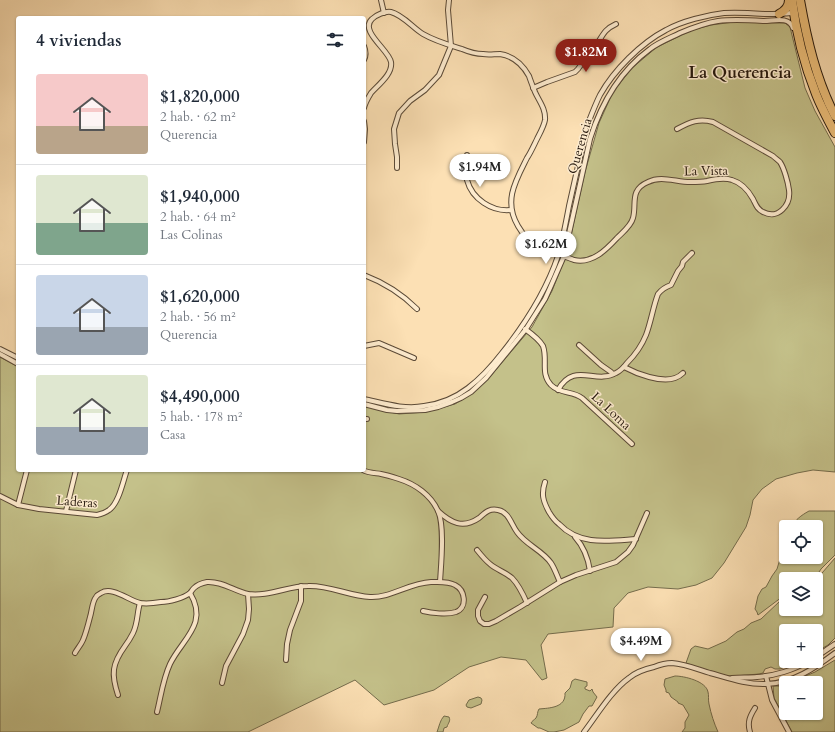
<!DOCTYPE html>
<html lang="es">
<meta charset="utf-8">
<style>
:root{--surface:#fff;--page:#f6f6f7;--text:#1f2937;--muted:#747a83;--line:#e0e1e3;--accent:#8f2418}
body{margin:0;font-family:Cardo,serif;background:var(--page);color:var(--text);height:100vh;display:flex;flex-direction:column;font-size:15px;white-space:nowrap}
*{box-sizing:border-box;margin:0}
p{font-size:13px;color:var(--muted)}
.icon{flex:none;width:22px;height:22px;fill:none;stroke:currentColor;stroke-width:2;stroke-linecap:round;stroke-linejoin:round}
.map{position:relative;flex:1;overflow:hidden}
.drawer{position:absolute;left:16px;top:16px;width:350px;height:456px;display:flex;flex-direction:column;background:var(--surface);border-radius:4px;box-shadow:0 1px 3px #0004}
.drawer>*{flex:none}
.buttons{position:absolute;left:779px;top:520px;display:grid;gap:8px}
.buttons a{display:grid;place-items:center;width:44px;height:44px;border-radius:4px;background:var(--surface);box-shadow:0 1px 3px #0004;font-size:20px}
.price{position:absolute;translate:-50% -34px;padding:0 9px;border-radius:14px;background:#fff;color:#222;font-size:13px;line-height:26px;filter:drop-shadow(0 1px 2px #0008)}
.price::after{content:'';position:absolute;left:50%;top:24px;width:12px;height:9px;margin-left:-6px;background:inherit;clip-path:polygon(0 0,100% 0,50% 100%)}
.price.active{background:var(--accent);color:#fff}
ul{padding:0;list-style:none}
li{display:flex;align-items:center;gap:12px;height:100px;padding:0 20px}
li+li{border-top:1px solid var(--line)}
li span{display:grid;place-items:center;flex:none;width:112px;height:80px;border-radius:4px;color:#555}
li>.icon{margin-inline-start:auto}
span .icon{width:48px;height:48px;fill:#fffc;stroke-width:1}
li b{font-size:17px}
h2{display:flex;justify-content:space-between;align-items:center;height:48px;padding:0 20px;font-size:17px}
.map>svg:first-child{display:block}
.green{fill:#c4c18a;stroke:#746c4c}
.lines{fill:none;stroke-linecap:round;stroke-linejoin:round}
.street-casing{stroke:#5b4a37;stroke-width:6}
.highway-casing{stroke:#25180d;stroke-width:10}
.street{stroke:#fdebce;stroke-width:4}
.highway{stroke:#eec07a;stroke-width:8}
.labels{text-anchor:middle;dominant-baseline:central;stroke-width:3;stroke-linejoin:round;paint-order:stroke}
.street-label{font-size:13px;fill:#25180d;stroke:#fdebce}
.district-label{font-size:17px;font-weight:bold;fill:#25180d;stroke:#fdebce}
</style>
<div class="map">
<svg width="835" height="732" viewBox="0 0 835 732">
<rect width="100%" height="100%" fill="#fce0b4"/>
<filter id="stains"><feTurbulence type="fractalNoise" baseFrequency=".005" numOctaves="4"/><feColorMatrix values="0 0 0 0 .2 0 0 0 0 .09 0 0 0 0 .02 0 0 0 .5 -.17"/></filter>
<radialGradient id="worn" r=".72"><stop offset=".6" stop-color="#630" stop-opacity="0"/><stop offset="1" stop-color="#630" stop-opacity=".3"/></radialGradient>
<g class="green">
<path d="M734,22l45,1h6l5,4 15,61 10,23 20,36v325l-22,-2 -16,3 -21,6 -14,10 -9,11 -3,15 -4,12 -22,36 -12,15 -16,7 -18,4 -30,-2 -20,6 -14,15 -1,19 -65,7 -7,11 6,33 -5,2 -16,-20 -25,-3 -32,10 -35,23 -50,15 -29,-25 -107,52h-248v-375l18,10v103h346v-64l35,8 27,-2 29,-8 17,-11 17,-15 43,-51 20,-36 15,-38 18,-81 14,-49 14,-31 19,-24 25,-21 35,-17 19,-5z"/>
<path d="M809,511h26v44l-14,14 -6,9 -2,1h-27v15l-28,21 -1,-3 -2,-3 3,-13 4,-7 4,-2 6,-11 5,-7 3,-10v-6l1,-2v-8l5,-9v23h30v-30h-26c7,-8 10,-11 19,-16z"/>
<path d="M835,558v80l-7,7 -12,7v-21h-30v30h13l-19,8h-5l-4,-2 -6,2 -2,4 -4,1 -24,2h-10l-9,-2 -30,-11 5,-14 4,-3 13,3 18,-8 11,-9 7,-3 7,-6 10,-4 19,-18 6,-3v11h30v-29z"/>
<path d="M835,660v72h-43l-18,-34 -1,-12h6l7,-2v29h30v-30h-27l26,-11z"/>
<path d="M675,676c9,0 31,5 33,16 1,3 0,8 1,12 2,10 5,19 9,28h-36l3,-4v-6l4,-7 -6,-10 -5,-2v-1l-7,-5 -2,-4 -3,-1v-2l-2,-5 1,-6z"/>
<path d="M575,679l12,3v4l-2,1v2l5,2 2,-2 1,3 4,5 -5,9h-3l-6,8 -4,8 -15,8 -10,2h-5l-9,-4h-2l-7,-5c1,-2 3,-3 5,-5 2,-3 1,-6 3,-9 10,-1 27,-1 26,-16l5,-5 2,-7z"/>
<path d="M478,697l3,1 1,2 -1,4 -10,4 -4,-1 -1,-2 3,-5z"/>
<path d="M444,716l5,1c2,4 -1,6 -2,10l-3,1 -1,4h-6c2,-5 3,-12 7,-16z"/>
</g>
<g class="lines">
<defs>
<g id="street">
<path d="M381,0l3,13"/>
<path d="M364,46c2,5 2,10 0,14"/>
<path d="M533,88l14,-6 28,-10 3,-3c5,-7 12,-15 17,-22 8,-11 8,-17 21,-23"/>
<path d="M364,108c1,-5 4,-10 7,-15 7,-8 22,-19 20,-31 -2,-12 -32,-31 -19,-43 4,-4 13,-8 19,-7 12,3 22,16 32,22 12,7 26,11 39,15 7,3 14,5 21,5 6,1 11,0 17,0 13,2 23,11 29,22 2,6 4,11 6,16 4,9 11,17 10,28 -1,6 -5,13 -8,19 -3,6 -6,13 -10,19 -11,22 -24,43 -9,68 5,9 13,18 24,22 5,3 11,4 16,6 5,2 11,4 16,6 18,4 32,-10 43,-22 6,-6 14,-12 16,-20 4,-14 -4,-28 15,-36 13,-7 28,0 42,0 6,0 12,0 17,-1 8,-2 17,-4 25,-1 10,3 16,10 21,19 3,6 4,10 10,13 15,8 28,-7 26,-22 -1,-8 -5,-22 -9,-28 -2,-2 -5,-4 -7,-6l-60,-34c-14,-4 -23,0 -36,7"/>
<path d="M364,121l1,8 -1,13"/>
<path d="M467,155c0,8 -2,17 0,25 5,19 25,32 44,30"/>
<path d="M397,168v-11l-2,-13 -1,-15 5,-16 11,-12 15,-11 14,-15 12,-29 -3,-36 1,-10"/>
<path d="M364,275c21,8 38,19 53,34"/>
<path d="M525,329c7,5 14,10 18,17 5,14 -3,27 8,39 9,9 22,6 31,13l50,46"/>
<path d="M579,345l22,20 10,7 2,2"/>
<path d="M364,346l15,-3 35,15"/>
<path d="M0,349l18,9"/>
<path d="M0,354l18,10"/>
<path d="M624,367c13,7 37,16 51,11 3,-1 6,-3 8,-5"/>
<path d="M558,390c16,-29 37,-5 58,-17 4,-2 8,-6 11,-10 8,-8 15,-18 19,-28 5,-13 7,-28 12,-41 4,-5 7,-7 13,-9l7,-14 4,-5 1,-4 9,-9"/>
<path d="M364,399c19,4 40,11 60,7 16,-2 31,-8 44,-18 13,-10 24,-22 34,-35 24,-30 45,-63 57,-100 4,-15 7,-31 10,-47 6,-27 12,-53 18,-80 4,-10 8,-21 13,-31 14,-25 41,-52 66,-65 16,-9 41,-15 58,-17 13,-1 27,0 40,1 9,0 18,0 27,-1l3,1"/>
<path d="M364,404l23,6 10,1 28,-1 13,-3 14,-5 9,-4 10,-6 15,-14 40,-49 19,-30 5,-11 14,-32 26,-117c11,-35 30,-68 60,-90 9,-7 20,-11 30,-16 12,-5 25,-10 38,-12 15,-2 30,-1 46,0 10,0 25,-5 29,7"/>
<path d="M364,419h3"/>
<path d="M363,470c5,3 12,3 18,4 6,1 12,3 18,5 16,5 32,16 39,32 7,15 3,54 2,71"/>
<path d="M545,482c-4,12 -2,19 4,30 3,5 6,9 10,12 21,22 49,17 77,15"/>
<path d="M0,496l18,9 21,4 58,6c5,-1 8,-2 12,-5 10,-7 14,-29 18,-40"/>
<path d="M18,505l9,-35"/>
<path d="M66,511l10,-41"/>
<path d="M438,511c13,12 25,18 41,7 6,-5 10,-10 19,-8 11,2 13,14 19,22 9,13 25,18 34,31 4,6 6,13 9,19"/>
<path d="M575,537c9,10 13,20 15,34"/>
<path d="M477,550c4,5 8,10 13,14 7,6 15,8 22,14 7,7 11,16 15,25"/>
<path d="M485,597l-7,13v6l2,5 4,3h5l7,-3 24,-14 40,-25 16,-7 40,-13 12,-10 5,-7 14,-32"/>
<path d="M75,653c2,-4 6,-8 8,-13 3,-7 5,-15 7,-23 2,-6 2,-15 6,-20 1,-2 3,-3 5,-4 11,-7 27,7 39,10 7,1 15,0 21,-1 8,0 23,-4 29,-9 1,-1 2,-3 4,-5 3,-3 8,-5 13,-6 15,-1 27,9 41,12 20,3 40,-8 60,-8 21,-1 41,10 62,11 21,1 39,-14 61,-15 8,0 17,-1 24,3 10,5 13,22 1,27 -9,3 -25,1 -33,-1"/>
<path d="M816,657l19,-13"/>
<path d="M286,660l1,-16 3,-14 11,-29v-15"/>
<path d="M766,676l6,24 17,32"/>
<path d="M732,678c8,-1 17,0 25,-1 17,-1 37,-7 52,-16"/>
<path d="M222,683l4,-17 17,-32 5,-14 1,-11 -1,-15"/>
<path d="M118,695c-7,-21 -6,-31 7,-49 3,-4 6,-9 8,-13 5,-10 4,-21 7,-30"/>
<path d="M157,712c4,-16 6,-33 13,-48 12,-25 39,-40 20,-71"/>
<path d="M584,732c13,-17 28,-42 45,-54 7,-6 16,-9 25,-11 5,-2 12,-4 18,-4 13,1 25,6 38,10 18,5 37,12 57,11 26,-1 48,-16 68,-31"/>
<path d="M750,732c-3,-10 0,-16 5,-24"/>
</g>
<g id="highway">
<path d="M792,0c4,32 12,64 24,94 5,13 12,26 19,39"/>
<path d="M800,0c7,40 16,79 35,116"/>
<path d="M779,14c6,-3 10,-7 10,-14"/>
</g>
</defs>
<use href="#street" class="street-casing"/>
<use href="#highway" class="highway-casing"/>
<use href="#street" class="street"/>
<use href="#highway" class="highway"/>
</g>
<g class="labels">
<g class="street-label">
<text transform="translate(580 146) rotate(-74)">Querencia</text>
<text transform="translate(706 171) rotate(-1)">La Vista</text>
<text transform="translate(611 411) rotate(43)">La Loma</text>
<text transform="translate(77 502) rotate(4)">Laderas</text>
</g>
<g class="district-label">
<text x="740" y="72">La Querencia</text>
</g>
</g>
<rect width="100%" height="100%" filter="url(#stains)"/>
<rect width="100%" height="100%" fill="url(#worn)"/>
</svg>
<div class="buttons">
<a><svg class="icon" aria-label="locate" viewBox="0 0 24 24"><circle cx="12" cy="12" r="6"/><path d="M12 2v4M12 18v4M2 12h4M18 12h4"/></svg></a>
<a><svg class="icon" aria-label="layers" viewBox="0 0 24 24"><path d="M12 4l9 5-9 5-9-5zM3 14l9 5 9-5"/></svg></a>
<a>+</a>
<a>−</a>
</div>
<b class="price active" style="left:586px;top:73px">$1.82M</b>
<b class="price" style="left:480px;top:188px">$1.94M</b>
<b class="price" style="left:546px;top:265px">$1.62M</b>
<b class="price" style="left:641px;top:662px">$4.49M</b>
<section class="drawer">
<h2>4 viviendas<svg class="icon" aria-label="filters" viewBox="0 0 24 24"><path d="M4 7h16M4 17h16"/><circle cx="9" cy="7" r="2"/><circle cx="15" cy="17" r="2"/></svg></h2>
<ul>
<li><span style="background:linear-gradient(#f6c9c9 65%,#b9a48a 0)"><svg class="icon" aria-label="home" viewBox="0 0 24 24"><path d="M3 11l9-7 9 7M6 9v11h12V9"/></svg></span><div><b>$1,820,000</b><p>2 hab. · 62 m²</p><p>Querencia</p></div></li>
<li><span style="background:linear-gradient(#dfe7d0 60%,#7fa58c 0)"><svg class="icon" aria-label="home" viewBox="0 0 24 24"><path d="M3 11l9-7 9 7M6 9v11h12V9"/></svg></span><div><b>$1,940,000</b><p>2 hab. · 64 m²</p><p>Las Colinas</p></div></li>
<li><span style="background:linear-gradient(#c9d6e8 65%,#9aa5b1 0)"><svg class="icon" aria-label="home" viewBox="0 0 24 24"><path d="M3 11l9-7 9 7M6 9v11h12V9"/></svg></span><div><b>$1,620,000</b><p>2 hab. · 56 m²</p><p>Querencia</p></div></li>
<li><span style="background:linear-gradient(#dfe7d0 65%,#9aa5b1 0)"><svg class="icon" aria-label="home" viewBox="0 0 24 24"><path d="M3 11l9-7 9 7M6 9v11h12V9"/></svg></span><div><b>$4,490,000</b><p>5 hab. · 178 m²</p><p>Casa</p></div></li>
</ul>
</section>
</div>
